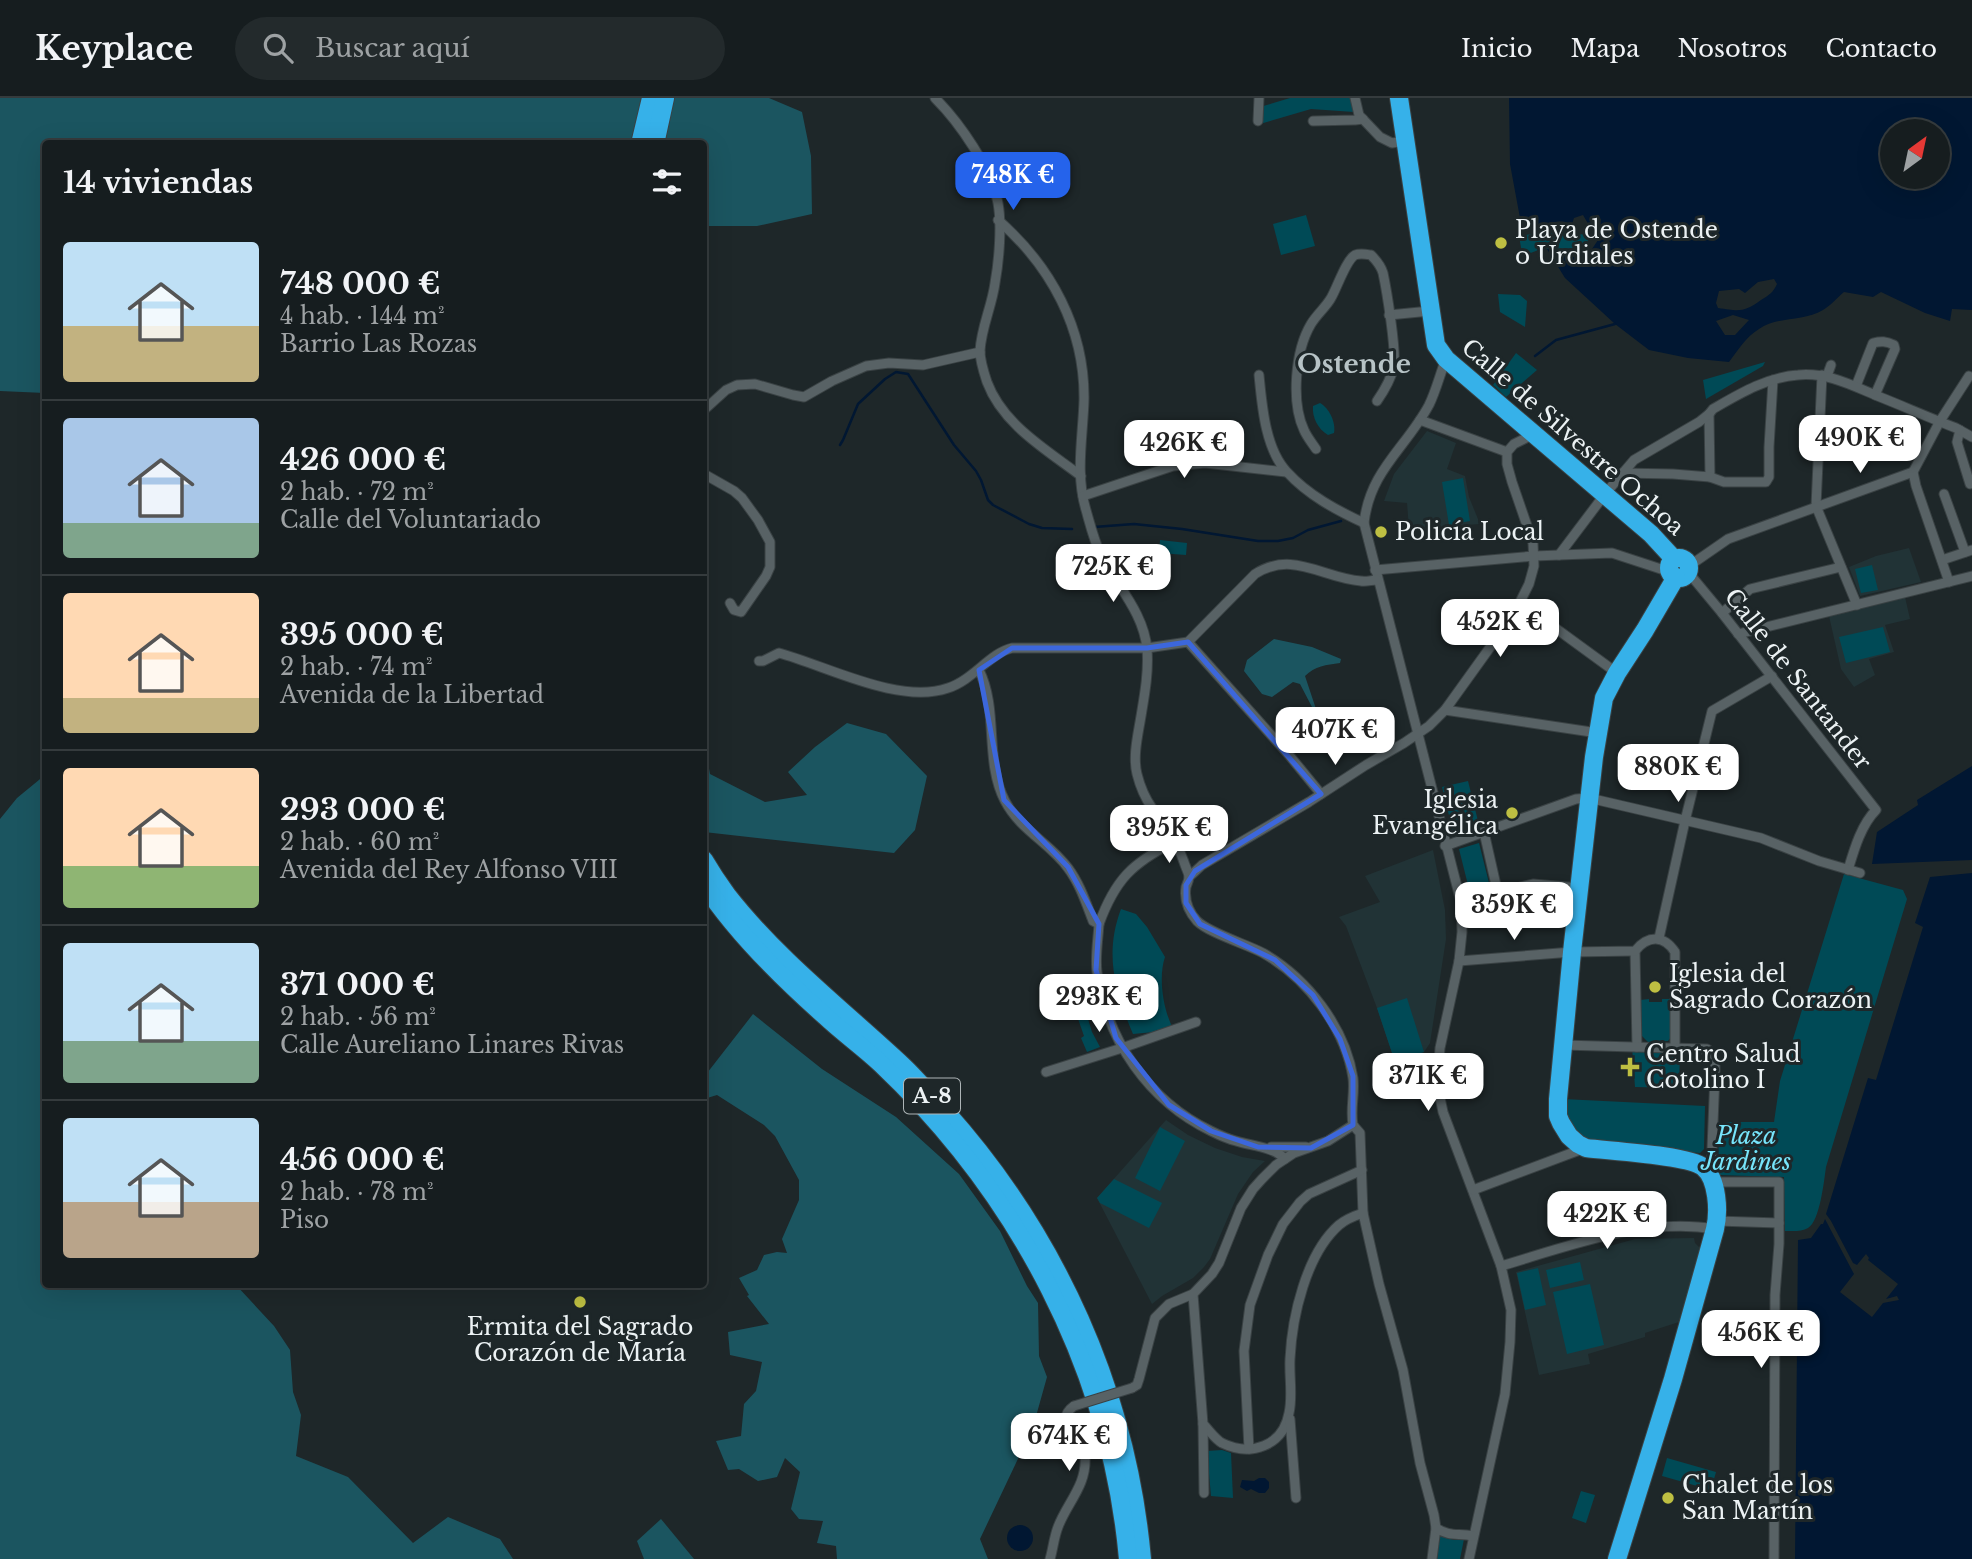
<!DOCTYPE html>
<html lang="es">
<meta charset="utf-8">
<style>
:root{--surface:#161d1f;--page:#232a2c;--text:#f1f3f6;--muted:#9ea2a4;--line:#353b3d;--accent:#2563eb}
body{margin:0;font-family:"Libre Baskerville",serif;background:var(--page);color:var(--text);height:100vh;display:flex;flex-direction:column;font-size:26px;white-space:nowrap}
*{box-sizing:border-box;margin:0}
p{font-size:23px;color:var(--muted)}
.icon{flex:none;width:38px;height:38px;fill:none;stroke:currentColor;stroke-width:2;stroke-linecap:round;stroke-linejoin:round}
.map{position:relative;flex:1;overflow:hidden}
.drawer{position:absolute;left:42px;top:42px;width:665px;height:1148px;display:flex;flex-direction:column;background:var(--surface);border-radius:7px;box-shadow:0 7px 28px #0002,0 0 0 2px var(--line)}
.drawer>*{flex:none}
.needle{width:46px;rotate:33deg}
.fabs{position:absolute;left:1880px;top:21px;display:grid;gap:14px}
.fabs a{display:grid;place-items:center;width:70px;height:70px;border-radius:50%;background:var(--surface);box-shadow:0 7px 28px #0002,0 0 0 2px var(--line);font-size:35px}
.price{position:absolute;translate:-50% -60px;padding:0 16px;border-radius:14px;background:#fff;color:#222;font-size:23px;line-height:46px;filter:drop-shadow(0 2px 4px #0008)}
.price::after{content:'';position:absolute;left:50%;top:42px;width:21px;height:16px;margin-left:-10px;background:inherit;clip-path:polygon(0 0,100% 0,50% 100%)}
.price.selected{background:var(--accent);color:#fff}
ul{padding:0;list-style:none}
li{display:flex;align-items:center;gap:21px;height:175px;padding:0 21px}
li+li{border-top:2px solid var(--line)}
li span{display:grid;place-items:center;flex:none;width:196px;height:140px;border-radius:7px;color:#555}
li>.icon{margin-inline-start:auto}
span .icon{width:84px;height:84px;fill:#fffc;stroke-width:1}
li b{font-size:30px}
h2{display:flex;justify-content:space-between;align-items:center;height:84px;padding:0 21px;font-size:30px}
header{display:flex;align-items:center;gap:42px;box-sizing:border-box;height:98px;padding:0 35px;background:var(--surface);border-bottom:2px solid var(--line)}
header strong{font-size:33px}
nav{display:flex;gap:38px;margin-inline-start:auto;font-size:24px}
.search{width:490px;height:63px;background:var(--page);display:flex;align-items:center;gap:18px;box-sizing:border-box;padding:0 24px;border-radius:38px;color:var(--muted);font-size:26px}
.map>svg:first-child{display:block}
.built{fill:#213336}
.green{fill:#004a56}
.forest{fill:#1b5560}
.water{fill:#011732;fill-rule:evenodd}
.lines{fill:none;stroke-linecap:round;stroke-linejoin:round}
.stream{stroke:#011732;stroke-width:2.5}
.street-casing{stroke:#3a4244;stroke-width:11}
.highway-casing{stroke:#3a4244;stroke-width:20}
.street{stroke:#586265;stroke-width:9}
.highway{stroke:#36b1e9;stroke-width:18}
.street-bridge-casing{stroke:#3a4244;stroke-width:11;stroke-linecap:butt}
.street-bridge{stroke:#586265;stroke-width:9}
.marked{fill:none;stroke:#3c67dc;stroke-width:5;stroke-linejoin:round}
.poi-dot{fill:#bebf42;stroke:#1e2729;stroke-width:2.5}
.labels{text-anchor:middle;dominant-baseline:central;stroke-width:6;stroke-linejoin:round;paint-order:stroke}
.shield{fill:#1e2729;stroke:#aeb5b7;stroke-width:2}
.shield-label{font-size:21px;font-weight:bold;fill:#ecf2f4}
.poi-label{font-size:23px;fill:#ecf2f4;stroke:#1e2729;text-anchor:start}
.street-label{font-size:23px;fill:#ecf2f4;stroke:#1e2729}
.park-label{font-size:23px;font-style:italic;fill:#77e5fb;stroke:#1e2729}
.quarter-label{font-size:26px;font-weight:bold;fill:#b7c3c6;stroke:#1e2729}
</style>
<header>
<strong>Keyplace</strong>
<div class="search"><svg class="icon" aria-label="search" viewBox="0 0 24 24"><circle cx="10" cy="10" r="6"/><path d="M15 15l6 6"/></svg>Buscar aquí</div>
<nav><a>Inicio</a><a>Mapa</a><a>Nosotros</a><a>Contacto</a></nav>
</header>
<div class="map">
<svg width="1972" height="1461" viewBox="0 0 1972 1461">
<rect width="100%" height="100%" fill="#1e2729"/>
<g class="built">
<path d="M1427,333l29,12 -9,26 18,7 4,21 11,27 -71,5 -2,-26 -23,-2 10,-27z"/>
<path d="M1909,450l12,34 -61,14 -11,-29 27,-11z"/>
<path d="M1905,499l5,22 -25,6 9,27 -25,7 6,16 -21,12 -13,-18 -12,-53z"/>
<path d="M1433,752l12,60 1,29 -16,104 -6,9 -29,10 -18,-54 -31,-82 -7,-9 41,-15 -15,-26z"/>
<path d="M1166,1022l22,15 27,13 27,9 23,4 -12,11 -15,22 -28,65 -6,8 -11,11 -31,18 -10,8 -55,-106z"/>
<path d="M1694,1140l1,5 6,6 -22,73 -34,11v4l-57,17 2,10 -51,11 -23,-103 119,-33z"/>
</g>
<g class="green">
<path d="M1290,0h62l2,14 -43,-3 -51,15v-17z"/>
<path d="M1306,117l9,31 -34,9 -8,-31z"/>
<path d="M1577,132l1,5 11,-2 1,4 -4,8 -8,-1 -3,4 -34,1 -13,5 -6,-1 -3,-17 13,-2 17,1 1,-2z"/>
<path d="M1498,196l22,1 7,6 -2,26 -25,-15z"/>
<path d="M1516,255l21,17 -31,27 -13,-12z"/>
<path d="M1765,264l-2,4 -57,33 -3,-19z"/>
<path d="M1320,305c9,5 16,19 14,30l-6,2c-10,-6 -16,-17 -15,-29z"/>
<path d="M1463,380l7,43 -21,4 -7,-43z"/>
<path d="M1160,442l27,3 -1,12 -27,-2z"/>
<path d="M1872,467l6,25 -17,3 -6,-24z"/>
<path d="M1883,529l7,25 -44,11 -7,-26z"/>
<path d="M1468,683l12,48 -26,7 -12,-49z"/>
<path d="M1479,745l10,40 -20,6 -10,-40z"/>
<path d="M1844,776l59,16 4,9 -81,268c-2,14 -6,54 -18,61 -6,4 -16,3 -23,3l-1,-54 -65,-2 -1,-53h56l6,-41z"/>
<path d="M1121,811l15,5 11,13 18,30c-7,20 -2,54 9,73l-41,4c-18,-42 -29,-80 -12,-125z"/>
<path d="M1407,900l17,54 -29,10 -18,-54z"/>
<path d="M1082,901l10,33 8,15 -13,5 -6,-14 3,-2 -7,-20 3,-1 -4,-15z"/>
<path d="M1649,901v3h13v-3h9l1,37 -4,5 -20,1 -6,-6 -2,-36z"/>
<path d="M1632,949l48,2 -1,39 -44,-1z"/>
<path d="M1563,1001l142,7 -1,43 -4,4 -114,-11 -18,-18z"/>
<path d="M1160,1029l25,14 -25,50 -25,-13z"/>
<path d="M1114,1081l48,24 -13,25 -49,-25 -3,-5z"/>
<path d="M1580,1164l4,18 -34,8 -4,-18z"/>
<path d="M1538,1170l8,37 -21,5 -8,-37z"/>
<path d="M1590,1186l14,61 -37,9 -14,-62z"/>
<path d="M1222,1352l9,3 2,45 -22,-2 -4,-45z"/>
<path d="M1667,1360l49,14 -5,18 -49,-14z"/>
<path d="M1581,1393l14,4 -9,28 -14,-5z"/>
<path d="M1440,1438l14,4 10,-1 -4,20h-23z"/>
</g>
<g class="forest">
<path d="M0,0h769l33,14 9,44 1,58 -55,12h-53v-82h-658l-1,249 -45,-2z"/>
<path d="M1274,541l38,8 29,12 -1,4c-14,2 -25,3 -35,13l11,33 -4,-2 -12,-23 -7,-2 -21,15 -10,-3 -18,-23 3,-11z"/>
<path d="M847,625l39,11 41,42 -12,54 -21,23 -190,-21v-90l6,32 55,28 42,-7 -19,-23 27,-25z"/>
<path d="M45,677l1,509 190,1 38,41 16,24 3,42 8,23 -5,41 52,21 65,66 35,-26 52,22 13,20h-513v-740l17,-21z"/>
<path d="M753,916l69,55 74,48 63,57 41,57 27,55 11,17 1,53 8,21 -14,50 -53,112 8,20h-151l-1,-13 -19,-3 6,-22 -24,-2 -8,-10 9,-37 -15,-14 -8,19 -19,4 -19,-12 -11,1 -12,-29 25,-5 3,-32 12,-13 6,-29 -32,-7 -2,-23 41,-8 -22,-28 2,-1 -10,-17 18,-8 7,-15 13,-3 10,1 -5,-14 17,-39v-20l-24,-44 -11,-11 -47,-30 -13,4v-22z"/>
<path d="M661,1421l33,40h-50l-7,-18z"/>
</g>
<g class="water">
<path d="M1509,0h463v212l-20,-1 -2,12 -25,-8 -44,-21 -8,5 -29,-5c-7,6 -14,14 -21,18 -20,12 -46,6 -64,19 -13,8 -21,21 -30,33l-41,-4 -39,-8 -34,-26 -50,-46 -18,-29 33,10 3,-7h7l10,-15 1,-19 -4,5 -3,-4 -4,8 -7,-12 -9,3 -2,6c-12,-5 -18,-3 -28,3l-24,-9 -10,-54zM1892,33h45v46h-45zM1774,181l3,5c-4,9 -8,11 -16,16 -18,13 -22,11 -43,8l-2,-5 3,-12 20,-2 6,4 13,-11zM1733,217l16,5 -14,15h-10l-9,-14z"/>
<path d="M1972,668v94l-100,4 5,-32 41,-27 -1,-5z"/>
<path d="M1972,775v686h-177l3,-319 13,-2 10,-14h2l2,-5 29,55 -14,18 32,25 11,-14 16,-3 -2,-4 -11,3 12,-15 -30,-24 1,-2 -3,-4 -9,11 -4,-2 -22,-42 -5,-7 42,-136 8,2 47,-153 -8,-4 15,-46z"/>
<path d="M1259,1380h6l4,4v6l-4,5h-6l-8,-4 -4,2 -7,-4 2,-7 12,1z"/>
<circle cx="1020" cy="1440" r="13"/>
</g>
<g class="lines">
<g class="stream">
<path d="M1535,258l21,-16 59,-16"/>
<path d="M840,347l3,-5 15,-36 27,-25 11,-7 12,2 46,71 22,26 5,9 7,20 5,5 36,19 13,4 30,1"/>
<path d="M1094,429l40,-3 48,5 76,12h20l15,-3 15,-8 33,-9"/>
</g>
<defs>
<g id="street">
<path d="M935,0c25,25 56,70 63,105 4,22 1,58 -3,80 -3,23 -14,45 -15,68 0,10 4,22 7,31 16,43 60,68 94,94"/>
<path d="M1355,0l4,17 21,22 12,6 13,-2"/>
<path d="M1258,23l1,-23"/>
<path d="M1313,23l42,-1 8,-1"/>
<path d="M998,122c53,46 87,109 86,180 -1,36 -9,74 2,110 4,14 8,31 15,45 16,31 43,58 46,94 2,24 -3,49 -7,73 -3,17 -7,36 -3,52 3,12 8,24 15,34 5,7 12,13 16,21 6,10 12,22 16,33 1,4 5,11 5,15 0,3 -2,7 -3,10 -2,13 2,24 11,34 12,12 49,23 66,32 44,25 82,74 90,125 2,16 -3,31 0,47"/>
<path d="M1389,217l41,-4"/>
<path d="M1446,261c-6,15 -10,32 -17,46 -23,43 -59,65 -65,118l97,379 1,30 -3,29 -19,87 -2,24v16l5,24 58,154 10,44 -1,32 -5,52 -36,165"/>
<path d="M1259,277c3,30 6,74 28,97 21,23 49,38 77,51"/>
<path d="M1822,277l-6,131 41,99"/>
<path d="M1827,278l4,-11"/>
<path d="M1856,288l17,-43c8,-2 13,-2 21,2l1,4 -20,46"/>
<path d="M704,312l22,-20 11,-5 18,-1 38,11 11,2 28,-16 34,-15 23,-3 34,2 57,-13"/>
<path d="M1709,316l1,63"/>
<path d="M1420,322l87,32"/>
<path d="M1960,332l-3,12 13,42"/>
<path d="M1316,351c-4,-6 -9,-12 -12,-19 -13,-28 -9,-79 7,-106 6,-10 15,-17 20,-26 6,-10 15,-38 24,-43 5,-2 10,-1 16,0 5,5 10,11 12,18 4,19 13,75 11,93 -3,13 -10,25 -17,35"/>
<path d="M1622,375l51,1 37,3 14,5h42l3,-5v-30l4,-67"/>
<path d="M704,376l30,17 8,7 16,22 12,22v25l-4,9 -25,36 -7,-2 -4,-7"/>
<path d="M1944,396l21,58"/>
<path d="M1083,398l90,-30 32,-3 81,9"/>
<path d="M1559,457l46,-61 29,-34 65,-38 10,-8 4,-5c26,-15 54,-32 85,-34 30,-3 55,11 82,22 25,10 50,21 76,31l16,9"/>
<path d="M1942,462l30,-10"/>
<path d="M1689,468l39,-27 185,-67"/>
<path d="M1375,472l159,-14 78,-3 58,19"/>
<path d="M1688,474l34,41 154,197c-15,15 -22,40 -28,60"/>
<path d="M1949,484l-33,-96 -3,-14 27,-51 29,-45"/>
<path d="M1521,505l96,70"/>
<path d="M1722,515l28,-24 91,-22"/>
<path d="M1738,536l234,-58"/>
<path d="M1188,544l101,113 32,39"/>
<path d="M759,563h4l16,-8c48,13 120,52 169,35 25,-8 42,-35 64,-40h135l41,-6 67,-68c37,-24 68,4 106,7 5,1 11,-1 16,-1"/>
<path d="M979,572c20,40 5,91 26,131 15,29 45,42 63,67 12,16 18,35 25,53l6,3c-1,16 -4,33 -2,48 10,69 52,129 114,159 8,4 17,8 25,10 16,5 38,6 49,18"/>
<path d="M1445,612l153,23"/>
<path d="M1484,734l14,62"/>
<path d="M1445,748l131,-47 13,-1 172,40 58,23 41,12"/>
<path d="M1189,779l13,-12 107,-63 57,-37 38,-22 25,-17 16,-16 69,-96 15,-30 5,-18 -1,-23 -21,-61 -5,-18v-12l7,-8 20,-10"/>
<path d="M1461,804l72,-18 46,4"/>
<path d="M1099,826c16,-44 33,-61 75,-82"/>
<path d="M1659,840l26,-117 27,-110 60,-35"/>
<path d="M1635,853l2,96"/>
<path d="M1459,863l113,-9 63,-1c13,-16 29,-16 40,1v95"/>
<path d="M1562,947l145,4c9,5 8,15 8,25l-4,99"/>
<path d="M1046,974l76,-24 74,-26"/>
<path d="M1353,1027l-25,16 -34,12 -18,12 -14,14 -9,10 -12,19 -22,55 -7,11 -19,20 10,130c6,6 12,15 19,19 29,14 61,3 67,-30 4,-17 0,-36 1,-54 2,-42 16,-105 49,-134 7,-6 15,-9 24,-12"/>
<path d="M1353,1027l7,8 3,80 16,71 24,86 17,93 14,52 2,13 -4,31"/>
<path d="M1271,1049h35"/>
<path d="M1712,1084h67v62l-4,51 -1,264"/>
<path d="M1473,1092l112,-42"/>
<path d="M1717,1123l62,2"/>
<path d="M1501,1168c68,-20 143,-49 214,-37"/>
<path d="M1132,1290l5,-3 2,-6 16,-61 14,-14 24,-10"/>
<path d="M1290,1321l6,79"/>
<path d="M1203,1326l1,69"/>
<path d="M1249,1351l-5,-98 6,-46 18,-50 15,-31 17,-22 9,-8 53,-24"/>
<path d="M1436,1430c14,9 21,5 37,8"/>
<path d="M1050,1461c3,-10 4,-22 8,-32 9,-24 29,-42 27,-70 -1,-17 -34,-35 -11,-51"/>
</g>
<g id="highway">
<path d="M1399,0l37,247 10,14 205,175 23,25"/>
<path d="M640,46l11,-46"/>
<path d="M655,46l10,-46"/>
<circle cx="1679" cy="470" r="10"/>
<path d="M704,762c7,12 15,24 23,35 50,64 116,115 175,170 15,14 29,31 43,46 112,125 182,281 197,448"/>
<path d="M704,786c32,49 77,93 121,132 18,17 38,31 56,48 138,131 230,305 247,495"/>
<path d="M1617,1461l56,-180 42,-150c4,-17 3,-50 -12,-62 -15,-12 -93,-16 -117,-19l-8,-4 -9,-8 -8,-13 -3,-7v-17l14,-147 22,-195 10,-59 13,-25 28,-43 31,-53"/>
</g>
</defs>
<use href="#street" class="street-casing"/>
<use href="#highway" class="highway-casing"/>
<use href="#street" class="street"/>
<use href="#highway" class="highway"/>
<defs>
<path id="street-bridge" d="M1074,1308l58,-18"/>
</defs>
<use href="#street-bridge" class="street-bridge-casing"/>
<use href="#street-bridge" class="street-bridge"/>
</g>
<path class="marked" d="M1188,544l133,152 -126,77 -9,14v18l14,21 75,36 38,35 27,44 13,37v49l-42,23 -53,-1 -47,-16 -42,-26 -53,-67 -20,-68 3,-46 -31,-57 -64,-67 -25,-130 33,-22h135z"/>
<g class="poi-dot">
<circle cx="1501" cy="145" r="7"/>
<circle cx="1381" cy="434" r="7"/>
<circle cx="1512" cy="715" r="7"/>
<circle cx="1655" cy="889" r="7"/>
<path d="M1626.5 958.5h7v7h7v7h-7v7h-7v-7h-7v-7h7z"/>
<circle cx="580" cy="1204" r="7"/>
<circle cx="1668" cy="1400" r="7"/>
</g>
<g class="labels">
<rect class="shield" x="904" y="980.5" width="56" height="35" rx="5"/>
<g class="shield-label">
<text x="932" y="998">A-8</text>
</g>
<g class="poi-label">
<text x="1515" y="132">Playa de Ostende<tspan x="1515" dy="26">o Urdiales</tspan></text>
<text x="1395" y="434">Policía Local</text>
<text x="1498" y="702" text-anchor="end">Iglesia<tspan x="1498" dy="26">Evangélica</tspan></text>
<text x="1669" y="876">Iglesia del<tspan x="1669" dy="26">Sagrado Corazón</tspan></text>
<text x="1646" y="956">Centro Salud<tspan x="1646" dy="26">Cotolino I</tspan></text>
<text x="580" y="1229" text-anchor="middle">Ermita del Sagrado<tspan x="580" dy="26">Corazón de María</tspan></text>
<text x="1682" y="1387">Chalet de los<tspan x="1682" dy="26">San Martín</tspan></text>
</g>
<g class="street-label">
<text transform="translate(1573 339) rotate(41)">Calle de Silvestre Ochoa</text>
<text transform="translate(1798 581) rotate(52)">Calle de Santander</text>
</g>
<g class="park-label">
<text x="1746" y="1038">Plaza<tspan x="1746" dy="26">Jardines</tspan></text>
</g>
<g class="quarter-label">
<text x="1354" y="266">Ostende</text>
</g>
</g>
</svg>
<div class="fabs">
<a><svg class="needle" viewBox="-14 -14 28 28"><path d="M0-13l5 13h-10z" fill="#e53935"/><path d="M0 13l5-13h-10z" fill="#9ea2a4"/></svg></a>
</div>
<b class="price selected" style="left:1013px;top:114px">748K €</b>
<b class="price" style="left:1860px;top:377px">490K €</b>
<b class="price" style="left:1184px;top:382px">426K €</b>
<b class="price" style="left:1113px;top:506px">725K €</b>
<b class="price" style="left:1500px;top:561px">452K €</b>
<b class="price" style="left:1335px;top:669px">407K €</b>
<b class="price" style="left:1678px;top:706px">880K €</b>
<b class="price" style="left:1169px;top:767px">395K €</b>
<b class="price" style="left:1514px;top:844px">359K €</b>
<b class="price" style="left:1099px;top:936px">293K €</b>
<b class="price" style="left:1428px;top:1015px">371K €</b>
<b class="price" style="left:1607px;top:1153px">422K €</b>
<b class="price" style="left:1761px;top:1272px">456K €</b>
<b class="price" style="left:1069px;top:1375px">674K €</b>
<section class="drawer">
<h2>14 viviendas<svg class="icon" aria-label="filters" viewBox="0 0 24 24"><path d="M4 7h16M4 17h16"/><circle cx="9" cy="7" r="2"/><circle cx="15" cy="17" r="2"/></svg></h2>
<ul>
<li><span style="background:linear-gradient(#bfe0f5 60%,#c2b280 0)"><svg class="icon" aria-label="home" viewBox="0 0 24 24"><path d="M3 11l9-7 9 7M6 9v11h12V9"/></svg></span><div><b>748 000 €</b><p>4 hab. · 144 m²</p><p>Barrio Las Rozas</p></div></li>
<li><span style="background:linear-gradient(#a9c7e8 75%,#7fa58c 0)"><svg class="icon" aria-label="home" viewBox="0 0 24 24"><path d="M3 11l9-7 9 7M6 9v11h12V9"/></svg></span><div><b>426 000 €</b><p>2 hab. · 72 m²</p><p>Calle del Voluntariado</p></div></li>
<li><span style="background:linear-gradient(#ffd9b3 75%,#c2b280 0)"><svg class="icon" aria-label="home" viewBox="0 0 24 24"><path d="M3 11l9-7 9 7M6 9v11h12V9"/></svg></span><div><b>395 000 €</b><p>2 hab. · 74 m²</p><p>Avenida de la Libertad</p></div></li>
<li><span style="background:linear-gradient(#ffd9b3 70%,#8fb573 0)"><svg class="icon" aria-label="home" viewBox="0 0 24 24"><path d="M3 11l9-7 9 7M6 9v11h12V9"/></svg></span><div><b>293 000 €</b><p>2 hab. · 60 m²</p><p>Avenida del Rey Alfonso VIII</p></div></li>
<li><span style="background:linear-gradient(#bfe0f5 70%,#7fa58c 0)"><svg class="icon" aria-label="home" viewBox="0 0 24 24"><path d="M3 11l9-7 9 7M6 9v11h12V9"/></svg></span><div><b>371 000 €</b><p>2 hab. · 56 m²</p><p>Calle Aureliano Linares Rivas</p></div></li>
<li><span style="background:linear-gradient(#bfe0f5 60%,#b9a48a 0)"><svg class="icon" aria-label="home" viewBox="0 0 24 24"><path d="M3 11l9-7 9 7M6 9v11h12V9"/></svg></span><div><b>456 000 €</b><p>2 hab. · 78 m²</p><p>Piso</p></div></li>
</ul>
</section>
</div>
